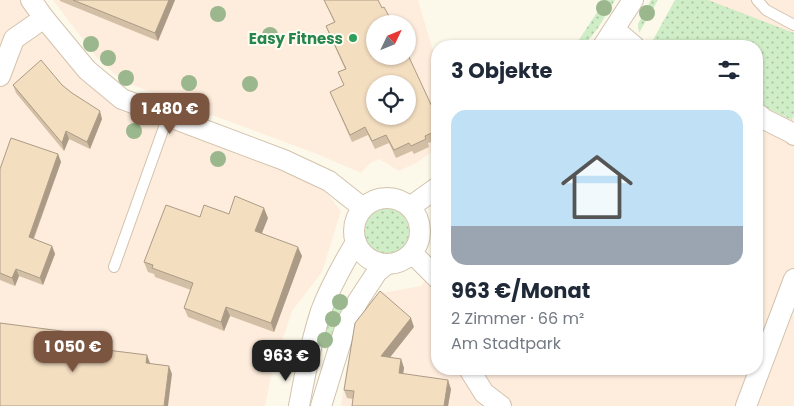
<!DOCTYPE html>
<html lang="de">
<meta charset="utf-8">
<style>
:root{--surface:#fff;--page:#f6f6f7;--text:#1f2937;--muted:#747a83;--accent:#7b5540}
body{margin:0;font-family:Poppins,sans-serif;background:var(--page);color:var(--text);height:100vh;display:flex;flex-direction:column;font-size:19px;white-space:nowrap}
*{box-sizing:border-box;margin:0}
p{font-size:16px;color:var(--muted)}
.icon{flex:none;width:28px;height:28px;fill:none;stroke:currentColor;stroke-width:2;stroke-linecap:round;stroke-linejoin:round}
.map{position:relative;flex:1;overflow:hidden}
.drawer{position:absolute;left:431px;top:40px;width:332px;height:335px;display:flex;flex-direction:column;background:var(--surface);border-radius:20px;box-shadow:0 1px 4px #0004}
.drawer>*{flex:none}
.needle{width:32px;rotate:47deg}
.fabs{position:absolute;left:366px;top:15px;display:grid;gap:10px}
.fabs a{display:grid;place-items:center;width:50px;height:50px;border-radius:50%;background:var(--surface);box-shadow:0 1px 4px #0004;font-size:25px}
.price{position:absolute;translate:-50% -42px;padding:0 11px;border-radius:10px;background:var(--accent);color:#fff;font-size:16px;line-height:32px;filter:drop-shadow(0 1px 2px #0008)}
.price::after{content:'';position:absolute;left:50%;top:30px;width:15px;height:11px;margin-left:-8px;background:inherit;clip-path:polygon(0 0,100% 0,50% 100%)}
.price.active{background:#222;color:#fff}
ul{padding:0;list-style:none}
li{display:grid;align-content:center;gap:10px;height:265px;padding:0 20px}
li span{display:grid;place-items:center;height:155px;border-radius:15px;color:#555}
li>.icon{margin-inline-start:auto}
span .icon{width:90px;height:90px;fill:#fffc;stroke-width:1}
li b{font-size:21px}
h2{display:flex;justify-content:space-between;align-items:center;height:60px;padding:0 20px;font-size:21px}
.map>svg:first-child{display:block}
.commercial{fill:#feeddd;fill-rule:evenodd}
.grass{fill:url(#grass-dots)}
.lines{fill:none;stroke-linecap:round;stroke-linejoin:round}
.service-casing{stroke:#d2c3ae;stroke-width:12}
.minor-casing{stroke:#d2c3ae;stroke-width:22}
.service{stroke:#fff;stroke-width:10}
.minor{stroke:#fff;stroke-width:20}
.tree{fill:#9bb78e}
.wall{fill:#d2bfa5}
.shaded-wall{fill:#ab9b86}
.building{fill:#f4dec0;stroke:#ab9b86;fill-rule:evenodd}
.leisure-dot{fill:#2e9e5b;stroke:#fffcf1;stroke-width:2}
.labels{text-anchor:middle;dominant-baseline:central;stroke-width:4;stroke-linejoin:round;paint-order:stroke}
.leisure-label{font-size:15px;font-weight:bold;fill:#27864d;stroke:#fffcf1;text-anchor:end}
</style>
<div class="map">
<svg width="794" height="406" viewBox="0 0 794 406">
<defs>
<pattern id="grass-dots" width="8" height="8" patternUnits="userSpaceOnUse" patternTransform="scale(1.25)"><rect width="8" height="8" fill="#cfedc6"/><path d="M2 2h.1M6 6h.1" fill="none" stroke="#adc4a3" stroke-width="1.8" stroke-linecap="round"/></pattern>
</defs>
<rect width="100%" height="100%" fill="#fdf9ea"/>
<g class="commercial">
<path d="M0,0h21l62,79 38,32 162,57 42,23 16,20 -19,61 -30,39 -20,60 -7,35h-265z"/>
<path d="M53,0h365l19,64v84l-19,14 -19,9 -20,-12 -9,4 -9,10 -44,-19 -193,-72 -27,-24zM375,24h33v32h-33zM375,84h33v32h-33z"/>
<path d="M675,0h119v406h-453l5,-36 10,-38 25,-39 40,-7 16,-22 1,105h320v-323h-110l5,-6z"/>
</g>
<g class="grass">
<path d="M605,0h10l-17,28 -14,18h-9z"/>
<path d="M651,0h7l-19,33 -1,-9z"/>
<path d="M675,0h33l86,33v81l-2,6 -34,-16v-58h-110l5,-6z"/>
<circle cx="386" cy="231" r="23"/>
<path d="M336,294l13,8 -23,47 -8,-4z"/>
</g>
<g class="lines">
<defs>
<g id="service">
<path d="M757,0l9,10 28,15"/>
<path d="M114,267l54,-151"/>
</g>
<g id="minor">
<path d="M31,0l13,18 43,52 35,29 162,61 45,21 34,27"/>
<path d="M615,30l19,16"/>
<path d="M603,46l30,-46"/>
<path d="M0,76l14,-37 30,-21"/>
<path d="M758,114l6,5 28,14 2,2"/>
<circle cx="387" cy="231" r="33"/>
<path d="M410,207l28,-20"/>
<path d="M412,253l26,26"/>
<path d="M469,369l15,24 17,13"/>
<path d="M299,406c6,-32 12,-64 22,-95 9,-24 22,-47 35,-69"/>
<path d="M321,406l25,-81 12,-24 19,-29 10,-8"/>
<path d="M746,406l48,-127"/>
</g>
</defs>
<use href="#service" class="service-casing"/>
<use href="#minor" class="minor-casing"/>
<use href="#service" class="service"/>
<use href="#minor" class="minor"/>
</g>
<g class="tree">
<circle cx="604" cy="8" r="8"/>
<circle cx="647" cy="13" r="8"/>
<circle cx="218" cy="14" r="8"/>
<circle cx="270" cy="35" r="8"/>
<circle cx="91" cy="44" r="8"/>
<circle cx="108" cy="58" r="8"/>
<circle cx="126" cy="78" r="8"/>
<circle cx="189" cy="83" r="8"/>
<circle cx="250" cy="84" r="8"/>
<circle cx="134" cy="131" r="8"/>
<circle cx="218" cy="159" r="8"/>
<circle cx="340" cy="302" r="8"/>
<circle cx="333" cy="319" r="8"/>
<circle cx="325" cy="340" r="8"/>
</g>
<g class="wall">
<path d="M60,0h115l-17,41 -98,-40z"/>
<path d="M324,0l110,111 3,8h-2l3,5v15l-10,4 1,4 -15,7 -2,-3 -16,7 -7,-15 -14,6 -7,-14 -16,7 -22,-50 14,-7 -6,-13 7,-3 -16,-35 -3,-8 8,-4z"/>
<path d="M13,85h49l40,34 -12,30 -21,-10 -5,12 -48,-58z"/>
<path d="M58,154l3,8 -27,77 18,7 3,8 -12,31 -24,-9 -4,10 -15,-6v-111z"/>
<path d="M229,214l39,4 -6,15 40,23 -28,76 -44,-16 -6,15 -36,-14 -4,-9 7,-18 -36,-13 -1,-3 -6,-2 -4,-10 56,-45z"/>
<path d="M414,327l-24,30 11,2 3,9 -1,5 48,16 -3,17h-96l1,-7 -6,-1 -3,-8z"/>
</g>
<g class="shaded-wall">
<path d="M169,0h6l-17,41 -3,-8z"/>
<path d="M100,111l2,8 -12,30 -3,-7z"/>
<path d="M66,131l3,8 -5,12 -2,-8z"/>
<path d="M58,154l3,8 -30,83 -2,-8z"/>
<path d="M264,208l4,10 -9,22 -4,-9z"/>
<path d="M52,246l3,8 -12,31 -3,-7z"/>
<path d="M298,247l4,9 -28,76 -3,-9z"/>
<path d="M16,269l3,7 -4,10 -3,-8z"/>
<path d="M226,307l4,9 -6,15 -3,-9z"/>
<path d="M411,318l3,9 -30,38 -3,-9z"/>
<path d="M69,332l3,8 -2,12 -3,-7z"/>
<path d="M147,355l3,8h-4z"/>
<path d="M401,359l3,9 -2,13 -3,-8z"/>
<path d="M169,366l3,8 -4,32h-4z"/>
<path d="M448,380l3,9 -3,17h-4z"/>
</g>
<g class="building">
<path d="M73,0h96l-14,33z"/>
<path d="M324,0h54l4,8 2,-1 9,17h-18v32h33v-1l26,56 -2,1 6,12v6l-13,6 1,3 -15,7 -2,-3 -15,7 -8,-15 -14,6 -7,-14 -15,8 -20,-43 14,-7 -6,-13 8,-3 -20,-43 9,-4zM375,84h33v32h-33z"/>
<path d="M41,60l21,25 10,8 28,18 -13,31 -21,-11 -4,12 -49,-58z"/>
<path d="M11,138l47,16 -29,83 23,9 -12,32 -24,-9 -4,9 -12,-5v-104z"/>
<path d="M235,196l29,12 -9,23 43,16 -27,76 -45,-16 -5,15 -37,-14 9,-25 -41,-15 1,-3 -9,-3 22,-57 34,12 4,-12 25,9z"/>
<path d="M380,291l31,27 -30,38 20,3 -2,14 49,7 -4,26h-92l2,-15 -10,-1 11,-67z"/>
<path d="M0,323l69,9 -2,13 80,10 -1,8 23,3 -5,40h-164z"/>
</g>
<circle class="leisure-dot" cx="353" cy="38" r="5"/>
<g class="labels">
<g class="leisure-label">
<text x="343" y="38">Easy Fitness</text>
</g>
</g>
</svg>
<div class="fabs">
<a><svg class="needle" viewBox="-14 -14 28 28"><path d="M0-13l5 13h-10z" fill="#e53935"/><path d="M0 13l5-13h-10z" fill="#747a83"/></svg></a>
<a><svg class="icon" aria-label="locate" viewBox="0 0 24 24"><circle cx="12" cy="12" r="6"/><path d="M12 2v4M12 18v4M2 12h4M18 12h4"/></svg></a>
</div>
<b class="price" style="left:170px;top:135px">1 480 €</b>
<b class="price" style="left:73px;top:373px">1 050 €</b>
<b class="price active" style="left:286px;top:382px">963 €</b>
<section class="drawer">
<h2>3 Objekte<svg class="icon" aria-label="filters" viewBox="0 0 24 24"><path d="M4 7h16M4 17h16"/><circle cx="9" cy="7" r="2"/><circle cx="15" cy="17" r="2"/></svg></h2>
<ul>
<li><span style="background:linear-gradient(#bfe0f5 75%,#9aa5b1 0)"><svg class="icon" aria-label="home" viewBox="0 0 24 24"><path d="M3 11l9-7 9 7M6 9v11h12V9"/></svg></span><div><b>963 €/Monat</b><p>2 Zimmer · 66 m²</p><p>Am Stadtpark</p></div></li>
</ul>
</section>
</div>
